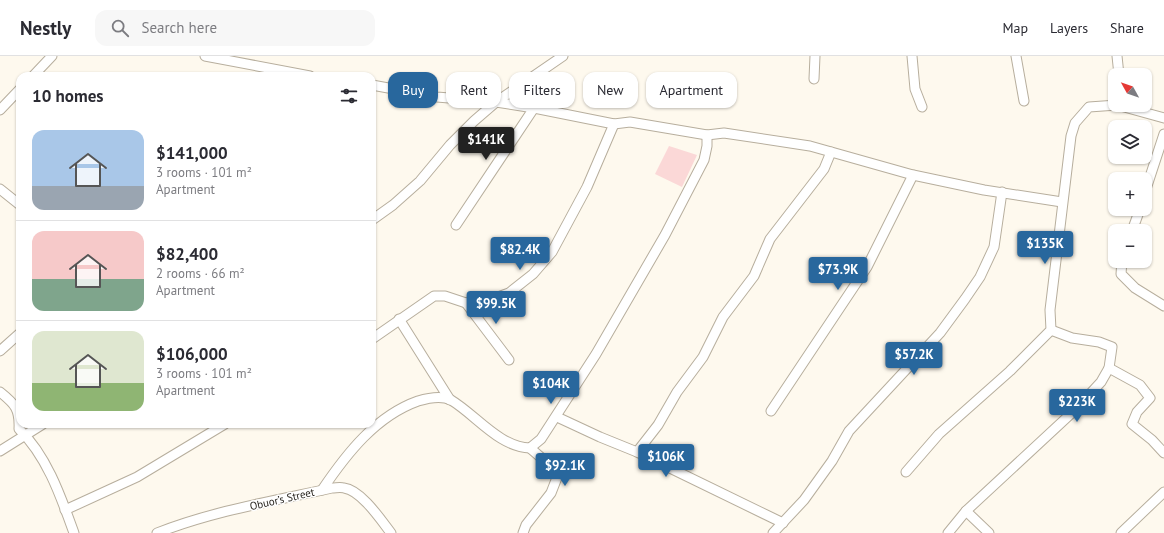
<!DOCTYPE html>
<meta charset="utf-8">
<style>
:root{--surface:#fff;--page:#f7f7f7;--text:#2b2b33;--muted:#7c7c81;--line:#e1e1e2;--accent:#28679d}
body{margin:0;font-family:"PT Sans",sans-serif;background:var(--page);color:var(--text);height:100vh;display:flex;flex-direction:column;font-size:15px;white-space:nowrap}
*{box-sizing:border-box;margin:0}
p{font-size:13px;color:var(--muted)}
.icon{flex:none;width:22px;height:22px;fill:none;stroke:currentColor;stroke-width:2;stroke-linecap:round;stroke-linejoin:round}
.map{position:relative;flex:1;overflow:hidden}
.sheet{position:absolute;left:16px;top:16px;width:360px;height:356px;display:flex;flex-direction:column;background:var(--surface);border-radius:12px;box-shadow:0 1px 3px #0004}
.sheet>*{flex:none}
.top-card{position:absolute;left:388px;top:16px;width:380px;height:36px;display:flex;gap:8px}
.needle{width:26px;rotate:310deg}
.controls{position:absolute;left:1108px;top:12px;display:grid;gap:8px}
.controls a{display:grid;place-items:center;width:44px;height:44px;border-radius:8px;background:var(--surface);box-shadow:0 1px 3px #0004;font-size:20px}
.price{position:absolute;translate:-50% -34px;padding:0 9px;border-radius:4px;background:var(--accent);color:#fff;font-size:13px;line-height:26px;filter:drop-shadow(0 1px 2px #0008)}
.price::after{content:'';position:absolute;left:50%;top:24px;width:12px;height:9px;margin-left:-6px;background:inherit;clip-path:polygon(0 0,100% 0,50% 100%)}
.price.on{background:#222;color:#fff}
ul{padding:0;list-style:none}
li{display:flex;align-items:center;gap:12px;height:100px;padding:0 16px}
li+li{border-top:1px solid var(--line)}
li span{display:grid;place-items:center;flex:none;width:112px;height:80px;border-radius:12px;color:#555}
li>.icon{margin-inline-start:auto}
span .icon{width:48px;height:48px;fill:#fffc;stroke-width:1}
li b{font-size:17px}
h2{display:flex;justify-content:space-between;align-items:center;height:48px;padding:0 16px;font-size:17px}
.chip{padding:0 14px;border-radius:12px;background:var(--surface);box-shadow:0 1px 3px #0004;font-size:14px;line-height:36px}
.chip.on{background:var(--accent);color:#fff}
header{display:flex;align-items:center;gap:24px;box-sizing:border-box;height:56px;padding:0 20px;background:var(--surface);border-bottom:1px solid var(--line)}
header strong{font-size:19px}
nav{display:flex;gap:22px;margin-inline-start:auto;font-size:14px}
.search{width:280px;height:36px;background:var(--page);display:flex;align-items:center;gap:10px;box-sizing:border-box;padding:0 14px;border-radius:12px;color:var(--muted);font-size:15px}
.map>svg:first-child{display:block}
.green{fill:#fbd8d7}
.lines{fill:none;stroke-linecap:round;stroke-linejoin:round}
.minor-casing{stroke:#b7ae9d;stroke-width:11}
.minor{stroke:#fff;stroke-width:9}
.labels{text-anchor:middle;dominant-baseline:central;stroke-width:3;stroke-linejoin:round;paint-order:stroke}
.street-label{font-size:11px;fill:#28251f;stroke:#fff}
</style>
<header>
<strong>Nestly</strong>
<div class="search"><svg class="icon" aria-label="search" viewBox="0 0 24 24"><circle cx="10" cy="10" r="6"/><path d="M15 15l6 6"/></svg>Search here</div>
<nav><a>Map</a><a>Layers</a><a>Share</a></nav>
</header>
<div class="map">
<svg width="1164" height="477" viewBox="0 0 1164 477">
<rect width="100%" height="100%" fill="#fef9ee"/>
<path class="green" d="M669,90l28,9 -15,32 -27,-13z"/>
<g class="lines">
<defs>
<g id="minor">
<path d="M205,0l105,20"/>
<path d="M912,0l3,33 7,18"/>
<path d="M1016,0l8,45"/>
<path d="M1117,0l2,19"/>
<path d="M33,20l19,-20"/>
<path d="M814,23l1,-23"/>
<path d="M372,29l65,12 59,5 38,6 80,16 16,-2 77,13 17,-2 86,13 103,29 71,15 78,12"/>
<path d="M0,54l20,-21"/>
<path d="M0,133l20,16"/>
<path d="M1145,136l19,-58"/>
<path d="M372,164l21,-15 27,-24 30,-36 24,-24 22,-19 67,-46"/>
<path d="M456,169l78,-117"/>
<path d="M1132,175l8,-22"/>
<path d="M1122,205l-1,13 14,14 29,18"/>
<path d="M466,247l43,57"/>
<path d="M399,263l51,81"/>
<path d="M372,283l62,-43h11l21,7 21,-2 22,-8 24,-19 19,-22 35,-65 27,-63"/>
<path d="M0,295l20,-18"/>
<path d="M1109,312l31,17 10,13 -13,14 -5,12 20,16 12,13"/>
<path d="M0,336c15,12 20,17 19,37 28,27 42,68 55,104"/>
<path d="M771,355l96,-144 46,-92"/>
<path d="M557,361l43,20 37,15 146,71"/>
<path d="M0,395l43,-27"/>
<path d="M637,396l21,-27 19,-33 26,-35 20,-40 31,-41 16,-37 54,-70 7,-17"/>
<path d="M906,416l33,-38 71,-63 41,-41 -1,-20 21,-174 4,-13 14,-16 28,-2 47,13"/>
<path d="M322,434c25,-37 54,-74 96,-89 10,-3 23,-6 33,-1 25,15 48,47 79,48l11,-9 55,-85 69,-119 39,-75 3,-14v-11"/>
<path d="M65,454l72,-33 88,-53"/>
<path d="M966,455l23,22"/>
<path d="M157,477c56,-22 116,-32 175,-45 4,0 8,-1 12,0 17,2 37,32 47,45"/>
<path d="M523,477l3,-8 25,-32 7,-18 -6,-8 -22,-19"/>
<path d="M773,477l31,-33 28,-39 17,-30 91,-98 25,-34 15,-22 14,-30 8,-55"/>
<path d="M948,477l18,-22 110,-102 25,-27 8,-14 3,-21 -13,-5 -27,-4 -21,-8"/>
<path d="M1121,477l43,-41"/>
</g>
</defs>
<use href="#minor" class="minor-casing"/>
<use href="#minor" class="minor"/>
</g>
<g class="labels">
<g class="street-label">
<text transform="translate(282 443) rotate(-13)">Obuor’s Street</text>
</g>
</g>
</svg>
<div class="controls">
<a><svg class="needle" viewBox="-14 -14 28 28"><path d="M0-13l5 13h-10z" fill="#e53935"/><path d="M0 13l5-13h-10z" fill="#7c7c81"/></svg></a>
<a><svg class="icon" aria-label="layers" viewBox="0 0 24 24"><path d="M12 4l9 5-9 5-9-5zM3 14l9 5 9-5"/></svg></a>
<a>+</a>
<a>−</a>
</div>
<b class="price on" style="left:486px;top:105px">$141K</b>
<b class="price" style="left:1045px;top:209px">$135K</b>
<b class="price" style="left:520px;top:215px">$82.4K</b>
<b class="price" style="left:838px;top:235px">$73.9K</b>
<b class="price" style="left:496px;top:269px">$99.5K</b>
<b class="price" style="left:914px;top:320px">$57.2K</b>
<b class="price" style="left:551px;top:349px">$104K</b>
<b class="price" style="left:1077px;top:367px">$223K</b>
<b class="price" style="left:666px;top:422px">$106K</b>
<b class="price" style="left:565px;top:431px">$92.1K</b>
<div class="top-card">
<a class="chip on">Buy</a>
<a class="chip">Rent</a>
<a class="chip">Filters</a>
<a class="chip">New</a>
<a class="chip">Apartment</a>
</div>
<section class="sheet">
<h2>10 homes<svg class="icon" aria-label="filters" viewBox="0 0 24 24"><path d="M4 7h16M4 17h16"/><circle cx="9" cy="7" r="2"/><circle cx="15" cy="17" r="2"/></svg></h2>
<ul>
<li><span style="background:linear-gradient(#a9c7e8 70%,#9aa5b1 0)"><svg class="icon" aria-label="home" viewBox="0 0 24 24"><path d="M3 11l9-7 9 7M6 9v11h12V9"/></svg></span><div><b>$141,000</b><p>3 rooms · 101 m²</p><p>Apartment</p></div></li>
<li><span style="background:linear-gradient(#f6c9c9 60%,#7fa58c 0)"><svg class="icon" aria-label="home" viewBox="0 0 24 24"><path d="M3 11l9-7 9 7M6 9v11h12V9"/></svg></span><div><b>$82,400</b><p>2 rooms · 66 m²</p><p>Apartment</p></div></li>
<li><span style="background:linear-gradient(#dfe7d0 65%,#8fb573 0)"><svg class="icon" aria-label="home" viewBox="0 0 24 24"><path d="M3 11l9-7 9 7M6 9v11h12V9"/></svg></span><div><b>$106,000</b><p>3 rooms · 101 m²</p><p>Apartment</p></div></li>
</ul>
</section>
</div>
